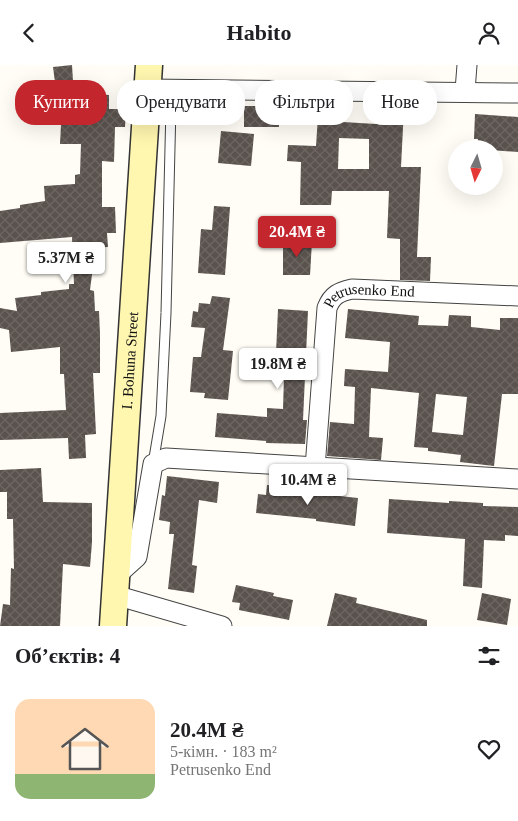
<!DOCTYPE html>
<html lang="uk">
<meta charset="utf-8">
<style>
:root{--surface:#fff;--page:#f2f2f2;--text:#202124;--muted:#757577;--accent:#c4262e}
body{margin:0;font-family:"Times New Roman",serif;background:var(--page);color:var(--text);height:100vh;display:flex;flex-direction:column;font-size:19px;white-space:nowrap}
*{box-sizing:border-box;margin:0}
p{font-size:16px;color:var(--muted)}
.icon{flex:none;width:28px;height:28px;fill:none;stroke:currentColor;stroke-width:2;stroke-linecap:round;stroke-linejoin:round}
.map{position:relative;height:561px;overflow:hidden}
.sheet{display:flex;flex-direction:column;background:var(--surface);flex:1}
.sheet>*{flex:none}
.banner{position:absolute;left:15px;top:15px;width:489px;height:45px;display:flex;gap:10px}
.needle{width:32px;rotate:185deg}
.tools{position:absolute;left:448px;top:75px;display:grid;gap:10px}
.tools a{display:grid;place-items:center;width:55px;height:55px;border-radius:50%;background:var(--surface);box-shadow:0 5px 20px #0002;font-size:25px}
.price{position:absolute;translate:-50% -42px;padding:0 11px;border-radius:5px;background:#fff;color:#222;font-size:16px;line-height:32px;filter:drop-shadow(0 1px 2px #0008)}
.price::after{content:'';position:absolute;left:50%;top:30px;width:15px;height:11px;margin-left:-8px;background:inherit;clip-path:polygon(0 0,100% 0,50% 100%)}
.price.selected{background:var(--accent);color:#fff}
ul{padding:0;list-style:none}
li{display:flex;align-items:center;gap:15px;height:125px;padding:0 15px}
li span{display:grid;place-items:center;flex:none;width:140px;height:100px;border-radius:15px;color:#555}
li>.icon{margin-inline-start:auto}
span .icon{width:60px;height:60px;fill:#fffc;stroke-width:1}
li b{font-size:21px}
h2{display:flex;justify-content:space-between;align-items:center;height:60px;padding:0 15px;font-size:21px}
.pill{padding:0 18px;border-radius:20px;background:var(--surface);box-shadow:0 5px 20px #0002;font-size:18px;line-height:45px}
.pill.selected{background:var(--accent);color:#fff}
header{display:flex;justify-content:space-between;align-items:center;height:65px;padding:0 15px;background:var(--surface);font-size:22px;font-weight:600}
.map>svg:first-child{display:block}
.building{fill:url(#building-cross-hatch);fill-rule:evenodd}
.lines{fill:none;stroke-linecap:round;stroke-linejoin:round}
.lane-casing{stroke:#444;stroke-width:11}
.street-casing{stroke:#444;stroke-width:21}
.secondary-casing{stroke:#333;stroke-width:29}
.lane{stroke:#fff;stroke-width:9}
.street{stroke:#fff;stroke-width:19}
.secondary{stroke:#fff6b0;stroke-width:26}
.labels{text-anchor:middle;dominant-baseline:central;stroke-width:5;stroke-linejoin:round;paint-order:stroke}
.street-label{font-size:15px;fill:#111;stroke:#fff}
</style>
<header><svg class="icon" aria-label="back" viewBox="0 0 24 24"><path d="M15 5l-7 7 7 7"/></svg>Habito<svg class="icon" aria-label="person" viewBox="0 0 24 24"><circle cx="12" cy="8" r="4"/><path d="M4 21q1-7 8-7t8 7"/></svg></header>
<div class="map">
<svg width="518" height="561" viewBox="0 0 518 561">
<defs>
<pattern id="building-cross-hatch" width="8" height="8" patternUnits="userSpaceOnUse" patternTransform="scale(1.25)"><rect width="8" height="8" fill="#5a524d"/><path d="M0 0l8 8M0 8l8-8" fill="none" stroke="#6d6662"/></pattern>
</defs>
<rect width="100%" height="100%" fill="#fffdf5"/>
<g class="building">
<path d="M72,0l1,16 -18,1 -2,-15z"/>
<path d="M90,29l19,1v14h17l-1,18h-10l-1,35 -12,-1v46h13l1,26h-9l1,14 -16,1 1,19 -3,23 4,1 1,20h4l1,23v39h-7l3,61 -11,1 1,23 -17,1 -1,-21 -68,2v-27l66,-3 -2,-36h-4v-27l-49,5 -2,-22 -9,-2v-20l17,3 -2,-13 26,-3v-3l28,-3v-5h5l-2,-47 -72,6v-32l20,-3v-3l25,-4 -1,-15 31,-2v-9l5,-1 1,-30h-21l1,-19h27z"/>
<rect x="244" y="41" width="35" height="21"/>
<path d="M377,42l27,1 -3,59h20l-4,90h14l-1,24 -30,-1v-41l-13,-1 2,-47h-57l-1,14h-31l1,-43 -14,-1 1,-16 28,1 2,-30 25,1v5l33,2zM339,73l30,1v30h-31z"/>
<path d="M475,49l43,3v35l-41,-3 1,-10h-4z"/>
<path d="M221,66l33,3 -3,32 -33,-3z"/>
<path d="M214,141l16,1 -5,68 -27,-2 3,-44 11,1z"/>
<path d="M283,176l29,1 -2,33h-27z"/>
<path d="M212,231l18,2 -7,52 10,1 -5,49 -24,-2 1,-5 -15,-1 3,-35h8l4,-29 -14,-1 2,-16 5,1 1,-9 11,1z"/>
<path d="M278,244l30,2 -5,109h4l-2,24 -39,-1v-2l-51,-4 2,-24 50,4v-9l16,1 1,-33 -15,-1 1,-22h6z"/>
<path d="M348,244l71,7 -1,9 30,1 1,-11 22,1v11l29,3v-12h18v76h-16l-8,72 -34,-4 1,-7 -33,-4v-3l-14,-1 5,-54 -48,-5 -2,49 14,1 -2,22 -54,-4 3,-34 24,2 1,-37 -11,-1 1,-17 43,3 2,-30 -45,-4zM436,329l31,3 -4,38 -31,-3z"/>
<path d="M41,403l2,34 49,1v39l-2,25 -27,-3 -3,62h-60l3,-22 7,1 1,-37 3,1 -1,-50h-6v-27h-7v-22z"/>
<path d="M167,411l52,6 -2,21 -18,-3 -7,65 5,1 -3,27 -26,-4 6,-55h-5l1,-12 -11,-2 3,-25 3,1z"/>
<path d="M267,420l26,2v4l65,7 -3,28 -39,-5v-2l-60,-6 2,-19 8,1z"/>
<path d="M389,434l60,4v-2l34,2v3l35,1v29l-13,-1v6l-21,-1 -2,48 -19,-2 2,-47 -78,-6z"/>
<path d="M236,520l38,8 -1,3 20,4 -4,20 -50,-10 1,-7 -8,-1z"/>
<path d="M335,528l22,5 -1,5 71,17v6h-100z"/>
<path d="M482,528l29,6 -4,26 -30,-5z"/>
</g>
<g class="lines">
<defs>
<path id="lane" d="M153,399l8,-48 5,-103 5,-207 -3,-17"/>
<g id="street">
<path d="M147,24l371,4"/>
<path d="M465,26l2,-26"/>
<path id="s1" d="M315,403l12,-160c5,-13 12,-16 25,-19l166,7"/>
<path d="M116,511l21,-19 16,-93 13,-6 352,21"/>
<path d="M115,530l107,31"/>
</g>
<g id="secondary">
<path id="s2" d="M113,561l36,-561"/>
</g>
</defs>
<use href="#lane" class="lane-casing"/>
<use href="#street" class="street-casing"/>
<use href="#secondary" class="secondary-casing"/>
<use href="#lane" class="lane"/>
<use href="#street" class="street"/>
<use href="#secondary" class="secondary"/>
</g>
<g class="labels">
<g class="street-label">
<text stroke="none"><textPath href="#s1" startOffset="209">Petrusenko End</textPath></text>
<text stroke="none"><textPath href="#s2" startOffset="266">I. Bohuna Street</textPath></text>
</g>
</g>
</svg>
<div class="tools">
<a><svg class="needle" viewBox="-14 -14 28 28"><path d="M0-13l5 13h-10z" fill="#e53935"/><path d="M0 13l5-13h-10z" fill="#757577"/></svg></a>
</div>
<b class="price selected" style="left:297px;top:193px">20.4M ₴</b>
<b class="price" style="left:66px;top:219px">5.37M ₴</b>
<b class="price" style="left:278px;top:325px">19.8M ₴</b>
<b class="price" style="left:308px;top:441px">10.4M ₴</b>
<div class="banner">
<a class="pill selected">Купити</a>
<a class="pill">Орендувати</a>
<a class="pill">Фільтри</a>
<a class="pill">Нове</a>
</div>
</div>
<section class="sheet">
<h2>Об’єктів: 4<svg class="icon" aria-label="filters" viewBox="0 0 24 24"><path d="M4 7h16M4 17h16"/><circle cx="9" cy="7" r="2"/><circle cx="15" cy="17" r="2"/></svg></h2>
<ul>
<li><span style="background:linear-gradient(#ffd9b3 75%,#8fb573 0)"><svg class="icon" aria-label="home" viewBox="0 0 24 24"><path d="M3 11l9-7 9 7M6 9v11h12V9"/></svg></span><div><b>20.4M ₴</b><p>5-кімн. · 183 m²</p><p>Petrusenko End</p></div><svg class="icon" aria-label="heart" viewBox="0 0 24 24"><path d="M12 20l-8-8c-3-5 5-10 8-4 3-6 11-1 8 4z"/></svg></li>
</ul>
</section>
